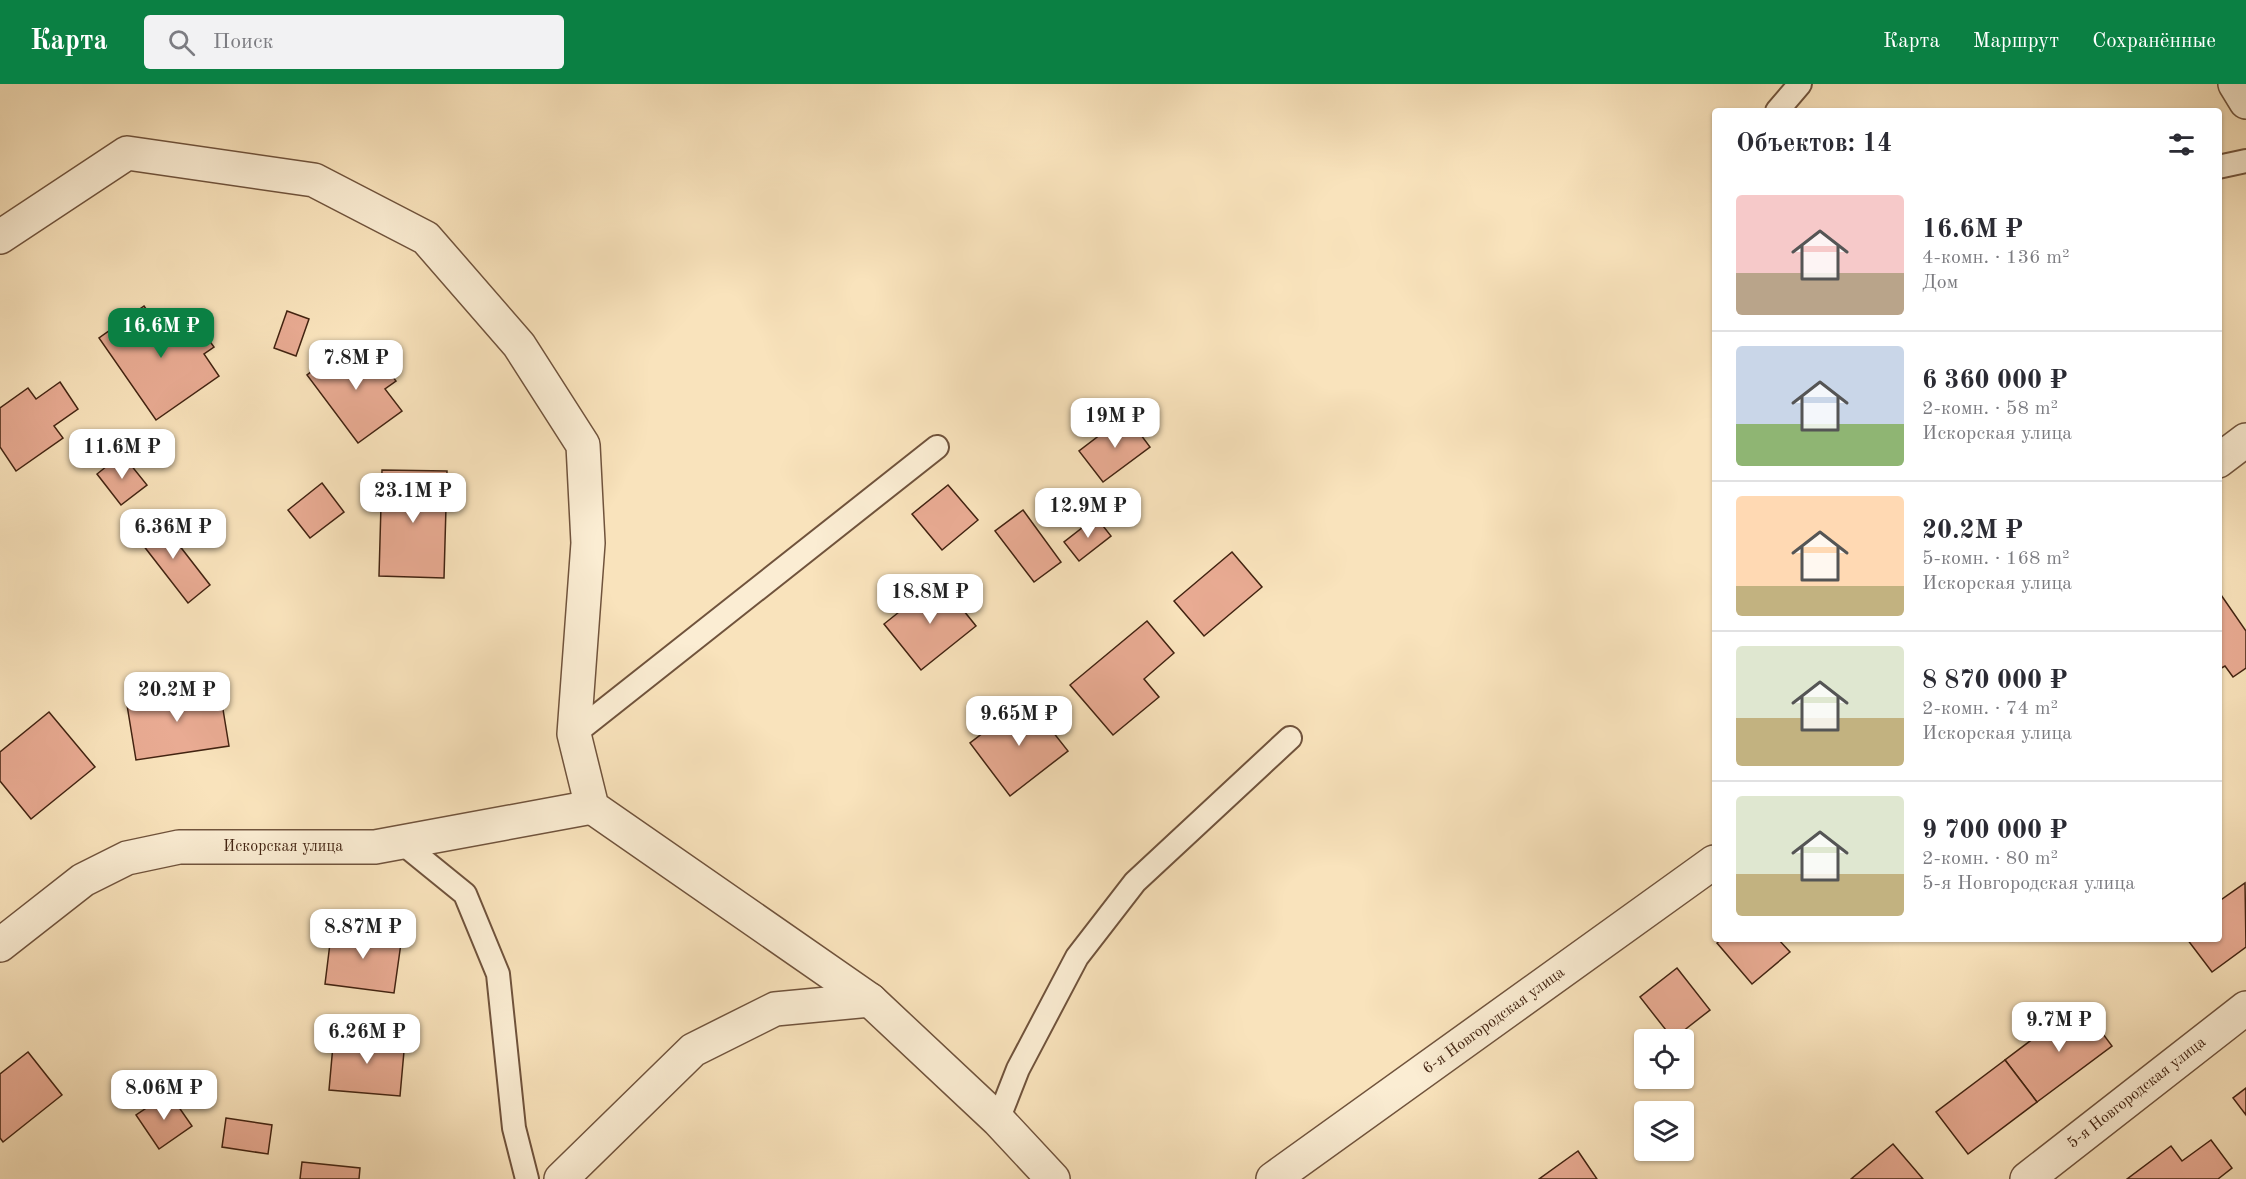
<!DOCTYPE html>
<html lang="ru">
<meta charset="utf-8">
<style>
:root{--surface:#fff;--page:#f2f2f3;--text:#2b2b33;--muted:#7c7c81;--line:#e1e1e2;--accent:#0b8043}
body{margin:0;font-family:"Old Standard TT",serif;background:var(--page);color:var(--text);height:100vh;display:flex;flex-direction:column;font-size:22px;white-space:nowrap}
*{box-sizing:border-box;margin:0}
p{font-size:20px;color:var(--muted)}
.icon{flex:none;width:33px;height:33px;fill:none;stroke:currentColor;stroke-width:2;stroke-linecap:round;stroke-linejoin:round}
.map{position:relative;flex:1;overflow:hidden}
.drawer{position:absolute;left:1712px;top:24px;width:510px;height:834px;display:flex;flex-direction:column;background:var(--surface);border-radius:6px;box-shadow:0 2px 4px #0004}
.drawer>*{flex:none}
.tools{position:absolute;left:1634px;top:945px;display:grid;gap:12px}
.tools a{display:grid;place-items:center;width:60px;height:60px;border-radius:6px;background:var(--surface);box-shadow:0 2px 4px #0004;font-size:30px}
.price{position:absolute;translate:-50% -51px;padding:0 14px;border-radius:12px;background:#fff;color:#222;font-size:20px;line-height:39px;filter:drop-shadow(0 2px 3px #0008)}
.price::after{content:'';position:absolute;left:50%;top:36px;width:18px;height:14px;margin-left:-9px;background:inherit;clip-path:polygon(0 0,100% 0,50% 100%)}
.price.on{background:var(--accent);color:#fff}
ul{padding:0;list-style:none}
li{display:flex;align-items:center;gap:18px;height:150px;padding:0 24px}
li+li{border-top:2px solid var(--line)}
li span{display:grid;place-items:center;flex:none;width:168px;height:120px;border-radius:6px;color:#555}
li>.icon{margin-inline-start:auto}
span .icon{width:72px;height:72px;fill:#fffc;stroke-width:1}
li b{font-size:26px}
h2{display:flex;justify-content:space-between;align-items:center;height:72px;padding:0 24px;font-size:26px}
header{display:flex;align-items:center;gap:36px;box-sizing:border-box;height:84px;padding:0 30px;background:var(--accent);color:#fff}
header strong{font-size:28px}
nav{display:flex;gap:33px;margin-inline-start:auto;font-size:21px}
.search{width:420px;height:54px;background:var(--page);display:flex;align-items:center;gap:15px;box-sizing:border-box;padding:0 21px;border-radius:6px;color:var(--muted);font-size:22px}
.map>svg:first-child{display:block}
.building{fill:#e9ab93;stroke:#422311;stroke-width:1.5}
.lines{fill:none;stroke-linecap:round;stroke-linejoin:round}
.lane-casing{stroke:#70533c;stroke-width:26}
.street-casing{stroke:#70533c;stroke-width:36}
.lane{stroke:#fbedd3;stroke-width:22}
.street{stroke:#fbedd3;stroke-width:33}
.labels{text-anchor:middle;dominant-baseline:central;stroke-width:4.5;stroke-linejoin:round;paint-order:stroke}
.street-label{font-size:16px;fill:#422311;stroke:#fbedd3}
</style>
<header>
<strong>Карта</strong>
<div class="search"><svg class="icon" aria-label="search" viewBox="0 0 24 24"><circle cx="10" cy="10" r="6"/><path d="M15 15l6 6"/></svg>Поиск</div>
<nav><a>Карта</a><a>Маршрут</a><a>Сохранённые</a></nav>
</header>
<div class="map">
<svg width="2246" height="1095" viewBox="0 0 2246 1095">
<rect width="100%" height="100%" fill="#f9e3bc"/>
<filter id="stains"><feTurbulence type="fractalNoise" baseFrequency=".00333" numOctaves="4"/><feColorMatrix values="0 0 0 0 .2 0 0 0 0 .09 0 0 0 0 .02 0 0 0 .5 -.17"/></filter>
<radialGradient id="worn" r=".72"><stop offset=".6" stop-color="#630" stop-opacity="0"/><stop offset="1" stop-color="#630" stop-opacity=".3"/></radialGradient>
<g class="building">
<path d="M144,222l11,16 18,-12 15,22 10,-7 16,22 -10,7 15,22 -63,44 -57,-82z"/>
<path d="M287,227l22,8 -13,37 -22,-8z"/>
<path d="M350,258l18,23 10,-8 18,24 -11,8 17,22 -44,32 -51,-68z"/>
<path d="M60,298l18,27 -24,17 9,12 -47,33 -16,-24v-39l28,-20 8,11z"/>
<path d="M1126,331l24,32 -47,35 -24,-31z"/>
<path d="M122,370l25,31 -26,20 -24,-31z"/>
<path d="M382,386l65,1 -3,107 -65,-2z"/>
<path d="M322,399l22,29 -34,26 -22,-28z"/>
<path d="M948,401l30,35 -36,30 -30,-36z"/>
<path d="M1023,426l38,52 -27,20 -39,-51z"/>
<path d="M1096,433l15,19 -32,25 -15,-19z"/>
<path d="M158,434l52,67 -22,18 -52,-67z"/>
<path d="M1232,468l30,35 -58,49 -30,-35z"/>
<path d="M939,496l37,46 -55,44 -37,-46z"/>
<path d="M2219,508l27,39v37l-13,9 -8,-11 -7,4z"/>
<path d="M1147,537l27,32 -30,26 15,18 -46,38 -43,-50z"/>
<path d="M219,601l10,61 -93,14 -10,-61z"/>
<path d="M1027,615l41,52 -58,45 -40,-53z"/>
<path d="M49,628l46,55 -64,52 -31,-38v-29z"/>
<path d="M2245,799l1,64 -34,25 -25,-33h31v-37z"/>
<path d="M332,843l70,9 -8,57 -69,-9z"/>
<path d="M1722,855h56l12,13 -38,32 -35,-41z"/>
<path d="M1677,884l33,42 -37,29 -33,-42z"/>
<path d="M2080,919l32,43 -75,56 -32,-42z"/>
<path d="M334,950l71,6 -5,56 -71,-6z"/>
<path d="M28,968l34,43 -59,47 -3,-4v-64z"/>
<path d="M2005,976l32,42 -69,52 -32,-42z"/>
<path d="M2246,1004v27l-13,-17z"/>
<path d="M169,1009l23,33 -33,23 -23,-34z"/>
<path d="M226,1034l46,7 -4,29 -46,-7z"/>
<path d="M2211,1056l21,28 -14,11h-91l44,-33 11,15z"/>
<path d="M1893,1060l30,35h-72z"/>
<path d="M1578,1067l19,28h-58z"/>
<path d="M302,1078l58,6 -1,11h-59z"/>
</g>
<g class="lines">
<defs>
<g id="lane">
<path d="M1777,27l23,-27"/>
<path d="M2218,83l28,-6"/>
<path d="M574,650l363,-287"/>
<path d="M401,758l64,52 33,80 16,154 13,51"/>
<path d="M998,1036l20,-51 59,-112 58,-75 155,-144"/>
</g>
<g id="street">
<path d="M2235,0l11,18"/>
<path d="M0,153l127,-84 187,27 112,58 93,107 64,100 5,98 -14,191 18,73 278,193 128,120 55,59"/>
<path d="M2218,377l28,-21"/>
<path d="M0,861l83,-65 44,-22 52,-11h196l217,-40"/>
<path d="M561,1095l132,-129 82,-41 95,-9"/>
<path d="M1273,1095l441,-317"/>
<path d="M2027,1095l219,-171"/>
</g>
</defs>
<use href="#lane" class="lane-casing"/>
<use href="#street" class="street-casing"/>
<use href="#lane" class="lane"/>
<use href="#street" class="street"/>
</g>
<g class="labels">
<g class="street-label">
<text x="283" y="763">Искорская улица</text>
<text transform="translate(1494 937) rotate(-36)">6-я Новгородская улица</text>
<text transform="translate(2137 1009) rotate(-38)">5-я Новгородская улица</text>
</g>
</g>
<rect width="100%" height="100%" filter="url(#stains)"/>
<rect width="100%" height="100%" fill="url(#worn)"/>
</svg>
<div class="tools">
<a><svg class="icon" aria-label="locate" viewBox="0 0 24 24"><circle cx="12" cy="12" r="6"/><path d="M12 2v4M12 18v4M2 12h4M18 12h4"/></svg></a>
<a><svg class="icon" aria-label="layers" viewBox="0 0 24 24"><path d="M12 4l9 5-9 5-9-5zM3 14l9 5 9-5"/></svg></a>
</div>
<b class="price on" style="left:161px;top:275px">16.6M ₽</b>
<b class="price" style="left:356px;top:307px">7.8M ₽</b>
<b class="price" style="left:1115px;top:365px">19M ₽</b>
<b class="price" style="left:122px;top:396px">11.6M ₽</b>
<b class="price" style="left:413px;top:440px">23.1M ₽</b>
<b class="price" style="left:1088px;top:455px">12.9M ₽</b>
<b class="price" style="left:173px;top:476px">6.36M ₽</b>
<b class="price" style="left:930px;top:541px">18.8M ₽</b>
<b class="price" style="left:177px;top:639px">20.2M ₽</b>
<b class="price" style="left:1019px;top:663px">9.65M ₽</b>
<b class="price" style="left:363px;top:876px">8.87M ₽</b>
<b class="price" style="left:2059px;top:969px">9.7M ₽</b>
<b class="price" style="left:367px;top:981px">6.26M ₽</b>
<b class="price" style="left:164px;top:1037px">8.06M ₽</b>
<section class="drawer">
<h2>Объектов: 14<svg class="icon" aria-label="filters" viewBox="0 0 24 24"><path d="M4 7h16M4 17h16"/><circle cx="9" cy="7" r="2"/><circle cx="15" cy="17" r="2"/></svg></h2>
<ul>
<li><span style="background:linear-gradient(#f6c9c9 65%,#b9a48a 0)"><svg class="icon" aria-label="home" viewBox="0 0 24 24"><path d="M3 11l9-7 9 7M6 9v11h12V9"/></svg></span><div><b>16.6M ₽</b><p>4-комн. · 136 m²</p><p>Дом</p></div></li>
<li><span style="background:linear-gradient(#c9d6e8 65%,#8fb573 0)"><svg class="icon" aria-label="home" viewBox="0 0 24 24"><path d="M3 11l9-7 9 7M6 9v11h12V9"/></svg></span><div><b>6 360 000 ₽</b><p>2-комн. · 58 m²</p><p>Искорская улица</p></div></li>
<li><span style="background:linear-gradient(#ffd9b3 75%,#c2b280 0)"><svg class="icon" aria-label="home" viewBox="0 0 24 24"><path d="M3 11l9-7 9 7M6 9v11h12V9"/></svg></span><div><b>20.2M ₽</b><p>5-комн. · 168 m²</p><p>Искорская улица</p></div></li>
<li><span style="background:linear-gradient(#dfe7d0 60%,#c2b280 0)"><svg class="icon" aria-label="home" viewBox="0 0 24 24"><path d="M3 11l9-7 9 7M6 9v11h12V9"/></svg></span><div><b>8 870 000 ₽</b><p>2-комн. · 74 m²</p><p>Искорская улица</p></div></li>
<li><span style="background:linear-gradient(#dfe7d0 65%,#c2b280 0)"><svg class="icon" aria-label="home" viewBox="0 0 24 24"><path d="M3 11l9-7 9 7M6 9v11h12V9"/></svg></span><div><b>9 700 000 ₽</b><p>2-комн. · 80 m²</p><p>5-я Новгородская улица</p></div></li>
</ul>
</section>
</div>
